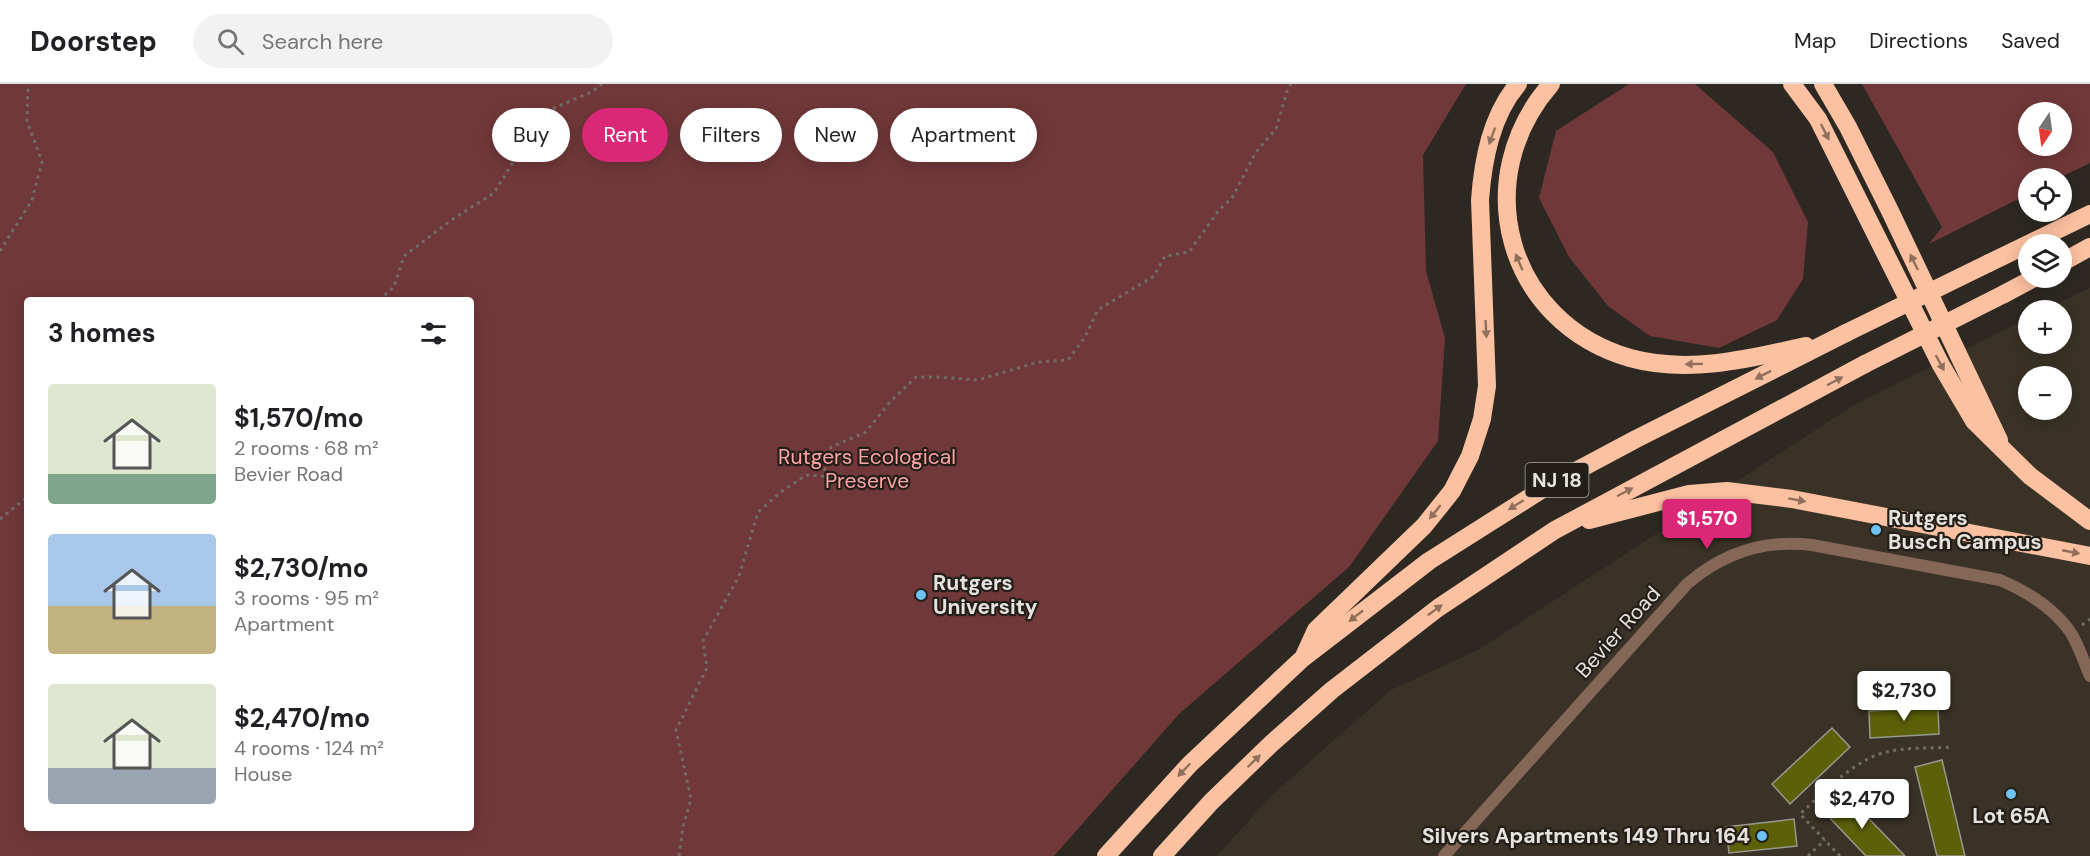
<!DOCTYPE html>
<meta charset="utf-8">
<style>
:root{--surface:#fff;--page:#f2f2f2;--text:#202124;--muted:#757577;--line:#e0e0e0;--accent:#db2777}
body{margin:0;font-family:"DM Sans",sans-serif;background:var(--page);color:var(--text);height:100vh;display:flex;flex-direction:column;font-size:22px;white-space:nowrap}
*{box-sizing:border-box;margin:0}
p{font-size:20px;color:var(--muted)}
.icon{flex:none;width:33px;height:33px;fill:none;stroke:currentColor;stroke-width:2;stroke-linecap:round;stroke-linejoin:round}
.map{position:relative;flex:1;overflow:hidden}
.panel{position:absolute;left:24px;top:213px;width:450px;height:534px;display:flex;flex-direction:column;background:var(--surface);border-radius:6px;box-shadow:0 3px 15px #0003}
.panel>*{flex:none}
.top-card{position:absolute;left:492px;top:24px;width:570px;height:54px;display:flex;gap:12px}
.needle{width:39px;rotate:193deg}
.tools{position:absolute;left:2018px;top:18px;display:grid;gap:12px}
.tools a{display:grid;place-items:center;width:54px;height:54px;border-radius:50%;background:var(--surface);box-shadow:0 3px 15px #0003;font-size:30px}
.price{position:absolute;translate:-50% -51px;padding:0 14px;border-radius:6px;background:#fff;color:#222;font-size:20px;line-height:39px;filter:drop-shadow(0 2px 3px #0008)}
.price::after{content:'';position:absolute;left:50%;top:36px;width:18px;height:14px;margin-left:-9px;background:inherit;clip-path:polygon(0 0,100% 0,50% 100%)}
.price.current{background:var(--accent);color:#fff}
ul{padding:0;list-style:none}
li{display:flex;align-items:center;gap:18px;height:150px;padding:0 24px}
li span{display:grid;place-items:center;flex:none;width:168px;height:120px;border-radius:6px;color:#555}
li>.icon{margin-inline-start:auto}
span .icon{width:72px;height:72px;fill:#fffc;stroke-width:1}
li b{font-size:26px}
h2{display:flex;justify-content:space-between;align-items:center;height:72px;padding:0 24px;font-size:26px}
.chip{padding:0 21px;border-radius:27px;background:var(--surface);box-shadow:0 3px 15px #0003;font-size:21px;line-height:54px}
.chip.current{background:var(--accent);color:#fff}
header{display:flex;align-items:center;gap:36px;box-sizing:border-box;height:84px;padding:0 30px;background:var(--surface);border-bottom:2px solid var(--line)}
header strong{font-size:28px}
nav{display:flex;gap:33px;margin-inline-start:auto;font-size:21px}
.search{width:420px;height:54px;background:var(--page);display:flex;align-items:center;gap:15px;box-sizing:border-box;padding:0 21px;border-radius:33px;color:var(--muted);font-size:22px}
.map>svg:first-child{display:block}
.built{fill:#3a3226;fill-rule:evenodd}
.green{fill:#713839;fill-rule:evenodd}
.building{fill:#5c6009;stroke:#97988f;stroke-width:1.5}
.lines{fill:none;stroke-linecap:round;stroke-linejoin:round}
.path{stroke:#706d67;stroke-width:3;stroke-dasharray:3 4.5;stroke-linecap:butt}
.minor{stroke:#856757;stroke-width:12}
.motorway{stroke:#fcc1a0;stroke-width:18}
.motorway-bridge{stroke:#fcc1a0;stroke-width:18}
.oneway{fill:#90705c}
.poi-dot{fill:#6fc2f4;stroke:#231f18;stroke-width:2}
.labels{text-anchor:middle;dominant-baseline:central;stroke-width:4.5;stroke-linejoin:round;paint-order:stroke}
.shield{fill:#231f18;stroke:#aca8a3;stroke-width:1.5}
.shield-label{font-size:20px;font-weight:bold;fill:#e6e3df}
.park-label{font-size:21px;fill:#fca4a4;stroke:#231f18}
.poi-label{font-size:21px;font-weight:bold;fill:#e6e3df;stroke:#231f18;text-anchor:start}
.street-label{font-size:21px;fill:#e6e3df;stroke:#231f18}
</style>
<header>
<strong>Doorstep</strong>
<div class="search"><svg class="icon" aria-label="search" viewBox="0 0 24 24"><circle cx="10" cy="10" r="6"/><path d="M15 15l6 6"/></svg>Search here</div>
<nav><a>Map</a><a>Directions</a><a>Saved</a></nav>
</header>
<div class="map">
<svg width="2090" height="772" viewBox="0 0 2090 772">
<rect width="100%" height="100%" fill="#2d2922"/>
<path class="built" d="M2090,204v568h-873l55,-61 119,-105 87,-40 376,-245 174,-87v26h33v-34h-17zM2028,292h33v34h-33z"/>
<g class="green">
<path d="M0,0h1466l-43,71 3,116 19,67 -7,103 -89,126 -170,147 -125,142h-1054zM27,216h444v528h-444z"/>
<path d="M1629,0h66l78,68 35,70 -5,57 -26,41 -58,28 -69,-12 -42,-30 -39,-49 -30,-59 17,-67z"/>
<path d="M1862,0h228v79l-31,15h-31v16l-99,50 13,-17zM2028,28h33v34h-33z"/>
</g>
<g class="building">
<path d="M1938,623l1,27 -69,4 -1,-27z"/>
<path d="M1832,644l18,19 -60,57 -18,-20z"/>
<path d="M1942,676l23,96h-28l-22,-89z"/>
<path d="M1846,711l59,61h-39l-40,-42z"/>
<path d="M1794,735l3,27 -68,7 -3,-26z"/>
</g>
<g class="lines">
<g class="path">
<path d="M0,167l32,-51 10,-38 -15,-41 1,-37"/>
<path d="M379,216l15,-13 10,-31 49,-37 41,-26 29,-47 9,-28 61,-27 9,-7"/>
<path d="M0,435l27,-22"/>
<path d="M2082,541l8,-6"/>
<path d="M679,772l4,-30 8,-27 -15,-69 31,-62 -4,-27 36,-65 19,-64 23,-20 25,-17 17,1 8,-29 35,-15 24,-30 26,-25h21l41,3 60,-18 30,-2 17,-23 13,-27 56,-34 11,-20 24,-4 30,-42 13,-12 24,-46 20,-23 11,-38 4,-7"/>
<path d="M1808,772l17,-16"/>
<path d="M1840,772l-40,-42c23,-21 45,-45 74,-58 23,-10 54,-7 79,-9"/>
</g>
<path class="minor" d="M1444,772l243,-272c36,-31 77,-45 125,-39l188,35c28,12 54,28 71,53 8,13 13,29 19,43"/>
<g class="motorway">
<path d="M1551,0c-83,95 -45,238 79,274 58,16 119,1 176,-12"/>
<path d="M1792,0l26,35 123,246 33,56 56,55 60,45"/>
<path d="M1823,0l25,43 42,84 109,229"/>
<path d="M1989,179l101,-49"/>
<path d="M2061,179l29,-16"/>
<path d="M2004,210l30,-16"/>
<path d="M1589,436l100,-26 38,-3 65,8 298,57"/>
<path d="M1305,570l11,-24 108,-104 28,-35 18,-35 12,-37 5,-33 -7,-186c3,-40 11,-84 38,-116"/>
<path d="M1106,772l84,-92 113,-106 126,-97 117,-74 90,-48 210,-106"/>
<path d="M1162,772l49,-54 60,-58 61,-54 106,-82 117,-78 310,-166"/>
</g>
<g class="motorway-bridge">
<path d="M1846,249l143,-70"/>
<path d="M1865,280l139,-70"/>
</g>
</g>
<defs><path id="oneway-solid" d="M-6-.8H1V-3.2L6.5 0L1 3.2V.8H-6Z" transform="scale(1.5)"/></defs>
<g class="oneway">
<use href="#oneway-solid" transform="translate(1825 48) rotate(63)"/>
<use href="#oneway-solid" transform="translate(1492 52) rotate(110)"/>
<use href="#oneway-solid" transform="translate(1519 178) rotate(-113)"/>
<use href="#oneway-solid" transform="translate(1914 178) rotate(-116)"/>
<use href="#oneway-solid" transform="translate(1486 245) rotate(87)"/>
<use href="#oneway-solid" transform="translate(1940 279) rotate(62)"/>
<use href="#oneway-solid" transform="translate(1694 280) rotate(179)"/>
<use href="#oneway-solid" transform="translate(1763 291) rotate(153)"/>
<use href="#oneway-solid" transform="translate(1835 297) rotate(-28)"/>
<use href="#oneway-solid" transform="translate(1625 408) rotate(-28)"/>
<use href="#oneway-solid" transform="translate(1797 416) rotate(10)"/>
<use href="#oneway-solid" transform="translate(1516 421) rotate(148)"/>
<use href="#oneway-solid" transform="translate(1435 428) rotate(129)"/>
<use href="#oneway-solid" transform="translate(2071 468) rotate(11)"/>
<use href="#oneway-solid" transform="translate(1435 526) rotate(-36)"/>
<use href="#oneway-solid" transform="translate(1356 532) rotate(142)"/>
<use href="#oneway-solid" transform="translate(1254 677) rotate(-44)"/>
<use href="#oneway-solid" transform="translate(1184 686) rotate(134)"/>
</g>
<g class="poi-dot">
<circle cx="1876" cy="446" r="6"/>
<circle cx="921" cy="511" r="6"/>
<circle cx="2011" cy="710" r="6"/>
<circle cx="1762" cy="752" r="6"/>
</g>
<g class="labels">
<rect class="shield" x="1525.5" y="379" width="63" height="34" rx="4.5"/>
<g class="shield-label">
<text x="1557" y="396">NJ 18</text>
</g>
<g class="park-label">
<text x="867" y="373">Rutgers Ecological<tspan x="867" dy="24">Preserve</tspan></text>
</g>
<g class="poi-label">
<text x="1888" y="434">Rutgers<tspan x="1888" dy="24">Busch Campus</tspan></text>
<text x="933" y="499">Rutgers<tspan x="933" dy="24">University</tspan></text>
<text x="2011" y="732" text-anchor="middle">Lot 65A</text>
<text x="1750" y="752" text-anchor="end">Silvers Apartments 149 Thru 164</text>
</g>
<g class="street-label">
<text transform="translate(1618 548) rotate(-48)">Bevier Road</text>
</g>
</g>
</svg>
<div class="tools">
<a><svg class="needle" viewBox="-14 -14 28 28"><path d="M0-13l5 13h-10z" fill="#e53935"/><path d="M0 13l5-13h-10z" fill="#757577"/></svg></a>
<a><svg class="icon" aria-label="locate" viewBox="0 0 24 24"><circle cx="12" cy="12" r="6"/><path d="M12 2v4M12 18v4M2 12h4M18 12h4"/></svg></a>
<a><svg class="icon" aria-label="layers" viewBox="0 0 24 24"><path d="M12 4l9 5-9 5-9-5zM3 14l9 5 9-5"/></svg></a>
<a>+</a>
<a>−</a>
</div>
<b class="price current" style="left:1707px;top:466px">$1,570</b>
<b class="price" style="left:1904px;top:638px">$2,730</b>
<b class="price" style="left:1862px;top:746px">$2,470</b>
<div class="top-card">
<a class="chip">Buy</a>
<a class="chip current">Rent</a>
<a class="chip">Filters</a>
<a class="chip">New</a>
<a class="chip">Apartment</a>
</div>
<section class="panel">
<h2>3 homes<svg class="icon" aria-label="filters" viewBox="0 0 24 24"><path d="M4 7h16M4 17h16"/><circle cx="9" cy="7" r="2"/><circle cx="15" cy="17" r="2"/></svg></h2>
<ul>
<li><span style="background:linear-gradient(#dfe7d0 75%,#7fa58c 0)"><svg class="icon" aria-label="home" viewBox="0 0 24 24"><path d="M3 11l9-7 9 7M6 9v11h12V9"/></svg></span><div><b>$1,570/mo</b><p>2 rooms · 68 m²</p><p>Bevier Road</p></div></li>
<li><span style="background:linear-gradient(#a9c7e8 60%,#c2b280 0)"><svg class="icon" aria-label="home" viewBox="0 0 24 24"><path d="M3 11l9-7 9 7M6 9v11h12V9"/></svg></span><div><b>$2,730/mo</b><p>3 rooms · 95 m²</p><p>Apartment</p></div></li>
<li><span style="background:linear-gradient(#dfe7d0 70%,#9aa5b1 0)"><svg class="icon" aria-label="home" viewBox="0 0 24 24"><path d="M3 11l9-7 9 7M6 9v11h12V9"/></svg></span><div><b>$2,470/mo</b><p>4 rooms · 124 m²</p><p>House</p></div></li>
</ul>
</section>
</div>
